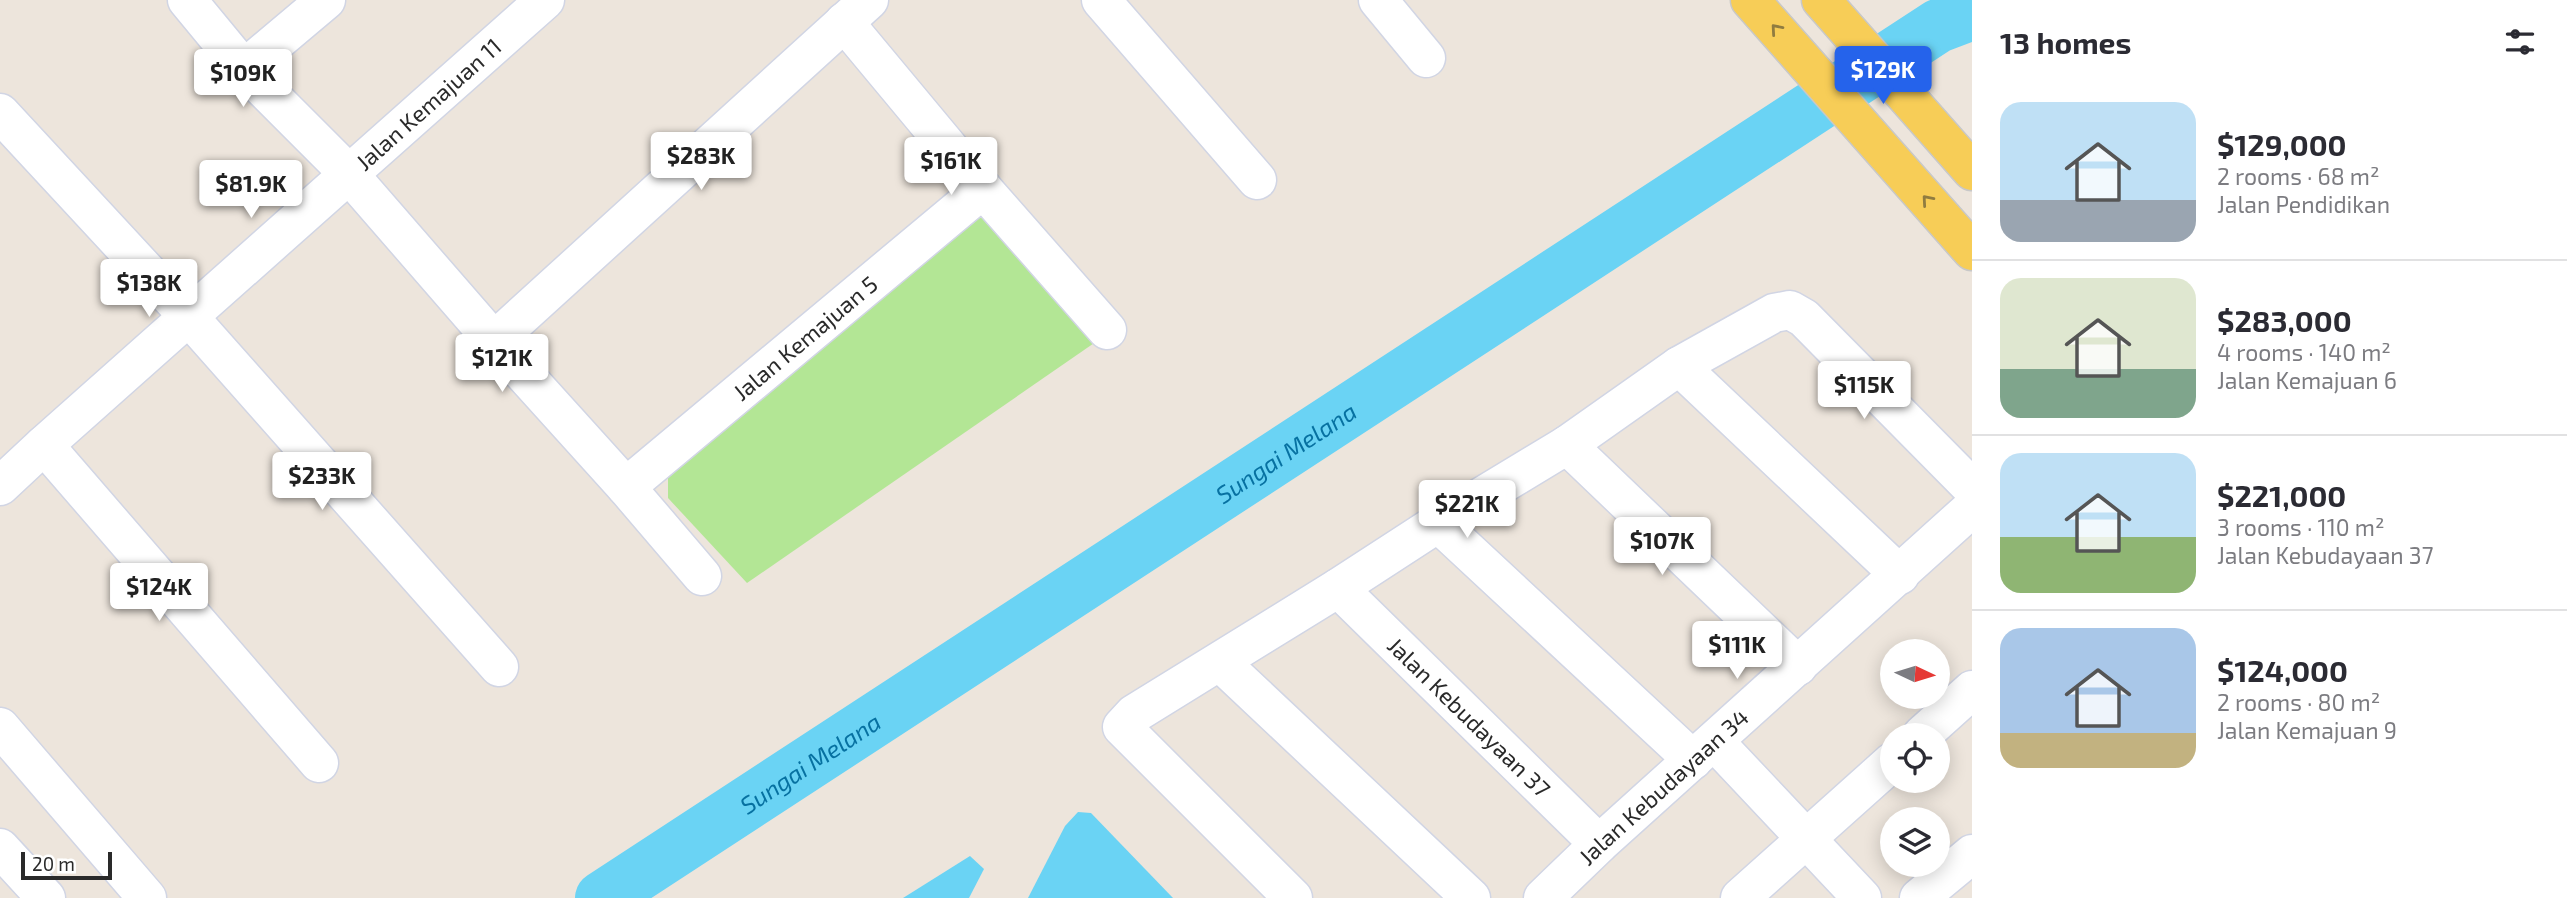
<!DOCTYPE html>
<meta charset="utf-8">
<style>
:root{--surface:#fff;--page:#f2f2f3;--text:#2b2b33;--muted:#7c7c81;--line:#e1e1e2;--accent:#2563eb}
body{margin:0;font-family:"Exo 2",sans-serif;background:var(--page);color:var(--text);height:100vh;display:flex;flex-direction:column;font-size:26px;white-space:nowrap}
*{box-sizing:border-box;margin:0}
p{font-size:23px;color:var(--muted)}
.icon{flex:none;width:38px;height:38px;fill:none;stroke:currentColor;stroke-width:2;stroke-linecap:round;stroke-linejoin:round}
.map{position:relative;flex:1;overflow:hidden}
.drawer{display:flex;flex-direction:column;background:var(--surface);width:595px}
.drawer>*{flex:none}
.needle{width:46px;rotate:94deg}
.buttons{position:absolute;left:1880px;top:639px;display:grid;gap:14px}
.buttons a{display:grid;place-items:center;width:70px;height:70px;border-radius:50%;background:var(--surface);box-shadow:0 4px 18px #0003;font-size:35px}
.scale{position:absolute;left:21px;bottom:18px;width:91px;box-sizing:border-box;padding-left:7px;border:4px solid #2a2a2a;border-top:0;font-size:19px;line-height:24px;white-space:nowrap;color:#2a2a2a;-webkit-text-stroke:5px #fff;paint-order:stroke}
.price{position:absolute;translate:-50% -60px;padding:0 16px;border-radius:7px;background:#fff;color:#222;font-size:23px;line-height:46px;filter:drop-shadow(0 2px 4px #0008)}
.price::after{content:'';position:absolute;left:50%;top:42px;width:21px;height:16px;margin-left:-10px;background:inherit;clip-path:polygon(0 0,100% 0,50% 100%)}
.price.selected{background:var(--accent);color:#fff}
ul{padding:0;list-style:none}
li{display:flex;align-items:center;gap:21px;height:175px;padding:0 28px}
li+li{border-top:2px solid var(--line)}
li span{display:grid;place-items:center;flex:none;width:196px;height:140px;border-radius:21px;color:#555}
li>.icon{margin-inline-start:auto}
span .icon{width:84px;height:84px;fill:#fffc;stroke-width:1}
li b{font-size:30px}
h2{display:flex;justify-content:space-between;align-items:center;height:84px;padding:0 28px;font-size:30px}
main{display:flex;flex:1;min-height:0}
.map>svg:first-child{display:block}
.green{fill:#b3e695}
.water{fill:#6ad3f4}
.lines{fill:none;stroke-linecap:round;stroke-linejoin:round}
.river{stroke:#6ad3f4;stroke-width:54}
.minor-casing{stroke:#d1d5e4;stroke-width:41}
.major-casing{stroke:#c8c8c8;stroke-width:41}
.minor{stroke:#fff;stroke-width:38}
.major{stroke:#f7cd57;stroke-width:38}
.oneway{stroke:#907c40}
.labels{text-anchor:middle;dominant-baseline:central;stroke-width:7;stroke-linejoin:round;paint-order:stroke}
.street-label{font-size:23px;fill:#2a2a2a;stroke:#fff}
.water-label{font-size:24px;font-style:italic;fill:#0771a1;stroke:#fff}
</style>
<main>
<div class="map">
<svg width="1972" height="898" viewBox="0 0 1972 898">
<rect width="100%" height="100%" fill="#ede5dc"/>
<path class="green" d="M974,217l21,3 105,119 -353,244 -79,-85v-21z"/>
<g class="water">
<path d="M1078,812l13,1 82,85h-145l37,-72z"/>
<path d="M970,856l14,13 -15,29h-66z"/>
</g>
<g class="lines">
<path class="river" id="s1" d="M602,898l1336,-872 34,-13"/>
<defs>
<g id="minor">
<path d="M187,0l57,69 104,104 146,168 132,146 76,89"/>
<path d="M1101,0l156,180"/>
<path d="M1378,0l48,58"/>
<path d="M844,22l139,167 124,141"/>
<path d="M244,69l82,-69"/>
<path d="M0,113l189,204 310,350"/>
<path d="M494,341l375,-341"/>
<path d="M1679,366l221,209"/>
<path d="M44,445l275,318"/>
<path d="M1567,445l231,221"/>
<path id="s2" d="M0,486l44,-41 501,-445"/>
<path id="s3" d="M626,487l357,-298"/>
<path d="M1438,523l255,237"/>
<path id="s4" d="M1338,588l261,256"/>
<path d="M1220,662l251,236"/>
<path d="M0,727l147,171"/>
<path d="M1922,735l50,-45"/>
<path d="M1714,741l148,157"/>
<path d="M0,848l46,50"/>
<path d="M1293,898l-171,-171 12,-13 204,-126 100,-65 129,-78 112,-79 95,-53 16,-3 14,8 168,170"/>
<path id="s5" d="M1543,898l56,-54 373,-336"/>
<path d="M1740,898l152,-136"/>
<path d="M1919,898l53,-44"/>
</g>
<g id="major">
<path d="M1750,0l222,251"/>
<path d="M1821,0l151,171"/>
</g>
</defs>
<use href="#minor" class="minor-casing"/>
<use href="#major" class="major-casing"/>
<use href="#minor" class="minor"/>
<use href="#major" class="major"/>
</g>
<defs><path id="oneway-chevron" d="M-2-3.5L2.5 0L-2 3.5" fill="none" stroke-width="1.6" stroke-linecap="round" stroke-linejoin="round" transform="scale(1.75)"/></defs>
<g class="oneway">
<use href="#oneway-chevron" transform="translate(1776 29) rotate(-131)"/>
<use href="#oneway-chevron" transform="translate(1927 200) rotate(-131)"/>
</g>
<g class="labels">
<g class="street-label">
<text stroke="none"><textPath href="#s2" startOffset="574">Jalan Kemajuan 11</textPath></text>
<text stroke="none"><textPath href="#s3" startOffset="233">Jalan Kemajuan 5</textPath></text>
<text stroke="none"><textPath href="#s4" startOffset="184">Jalan Kebudayaan 37</textPath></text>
<text stroke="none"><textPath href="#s5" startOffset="164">Jalan Kebudayaan 34</textPath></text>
</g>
<g class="water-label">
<text stroke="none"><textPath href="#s1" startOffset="816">Sungai Melana</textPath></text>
<text stroke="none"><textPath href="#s1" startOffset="248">Sungai Melana</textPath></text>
</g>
</g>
</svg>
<div class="buttons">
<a><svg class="needle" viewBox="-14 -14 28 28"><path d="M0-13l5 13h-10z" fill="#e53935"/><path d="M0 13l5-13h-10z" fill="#7c7c81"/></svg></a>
<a><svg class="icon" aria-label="locate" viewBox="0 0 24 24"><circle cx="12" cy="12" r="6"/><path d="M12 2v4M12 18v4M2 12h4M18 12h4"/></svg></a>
<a><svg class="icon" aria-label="layers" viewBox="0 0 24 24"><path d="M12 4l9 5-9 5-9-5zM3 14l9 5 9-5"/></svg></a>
</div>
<div class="scale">20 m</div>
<b class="price selected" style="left:1883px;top:106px">$129K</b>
<b class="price" style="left:243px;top:109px">$109K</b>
<b class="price" style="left:701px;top:192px">$283K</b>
<b class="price" style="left:951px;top:197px">$161K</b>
<b class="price" style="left:251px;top:220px">$81.9K</b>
<b class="price" style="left:149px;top:319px">$138K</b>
<b class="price" style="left:502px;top:394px">$121K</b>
<b class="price" style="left:1864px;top:421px">$115K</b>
<b class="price" style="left:322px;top:512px">$233K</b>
<b class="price" style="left:1467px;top:540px">$221K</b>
<b class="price" style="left:1662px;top:577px">$107K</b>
<b class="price" style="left:159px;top:623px">$124K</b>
<b class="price" style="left:1737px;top:681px">$111K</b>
</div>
<section class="drawer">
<h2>13 homes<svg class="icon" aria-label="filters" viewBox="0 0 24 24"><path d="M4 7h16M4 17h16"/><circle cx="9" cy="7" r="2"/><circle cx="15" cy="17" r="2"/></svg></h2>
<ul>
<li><span style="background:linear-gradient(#bfe0f5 70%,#9aa5b1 0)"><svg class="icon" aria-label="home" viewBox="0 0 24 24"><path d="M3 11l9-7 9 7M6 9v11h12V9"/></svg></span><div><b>$129,000</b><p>2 rooms · 68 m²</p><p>Jalan Pendidikan</p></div></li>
<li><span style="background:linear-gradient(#dfe7d0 65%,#7fa58c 0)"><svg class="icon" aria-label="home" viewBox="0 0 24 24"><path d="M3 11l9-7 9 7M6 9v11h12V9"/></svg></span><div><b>$283,000</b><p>4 rooms · 140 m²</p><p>Jalan Kemajuan 6</p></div></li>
<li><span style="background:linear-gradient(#bfe0f5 60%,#8fb573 0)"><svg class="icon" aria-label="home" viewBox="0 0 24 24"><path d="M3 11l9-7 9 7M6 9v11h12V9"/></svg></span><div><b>$221,000</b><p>3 rooms · 110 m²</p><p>Jalan Kebudayaan 37</p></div></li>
<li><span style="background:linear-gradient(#a9c7e8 75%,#c2b280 0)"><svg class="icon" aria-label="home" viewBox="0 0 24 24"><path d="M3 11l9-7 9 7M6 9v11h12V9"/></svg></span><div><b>$124,000</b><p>2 rooms · 80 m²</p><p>Jalan Kemajuan 9</p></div></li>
</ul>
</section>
</main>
